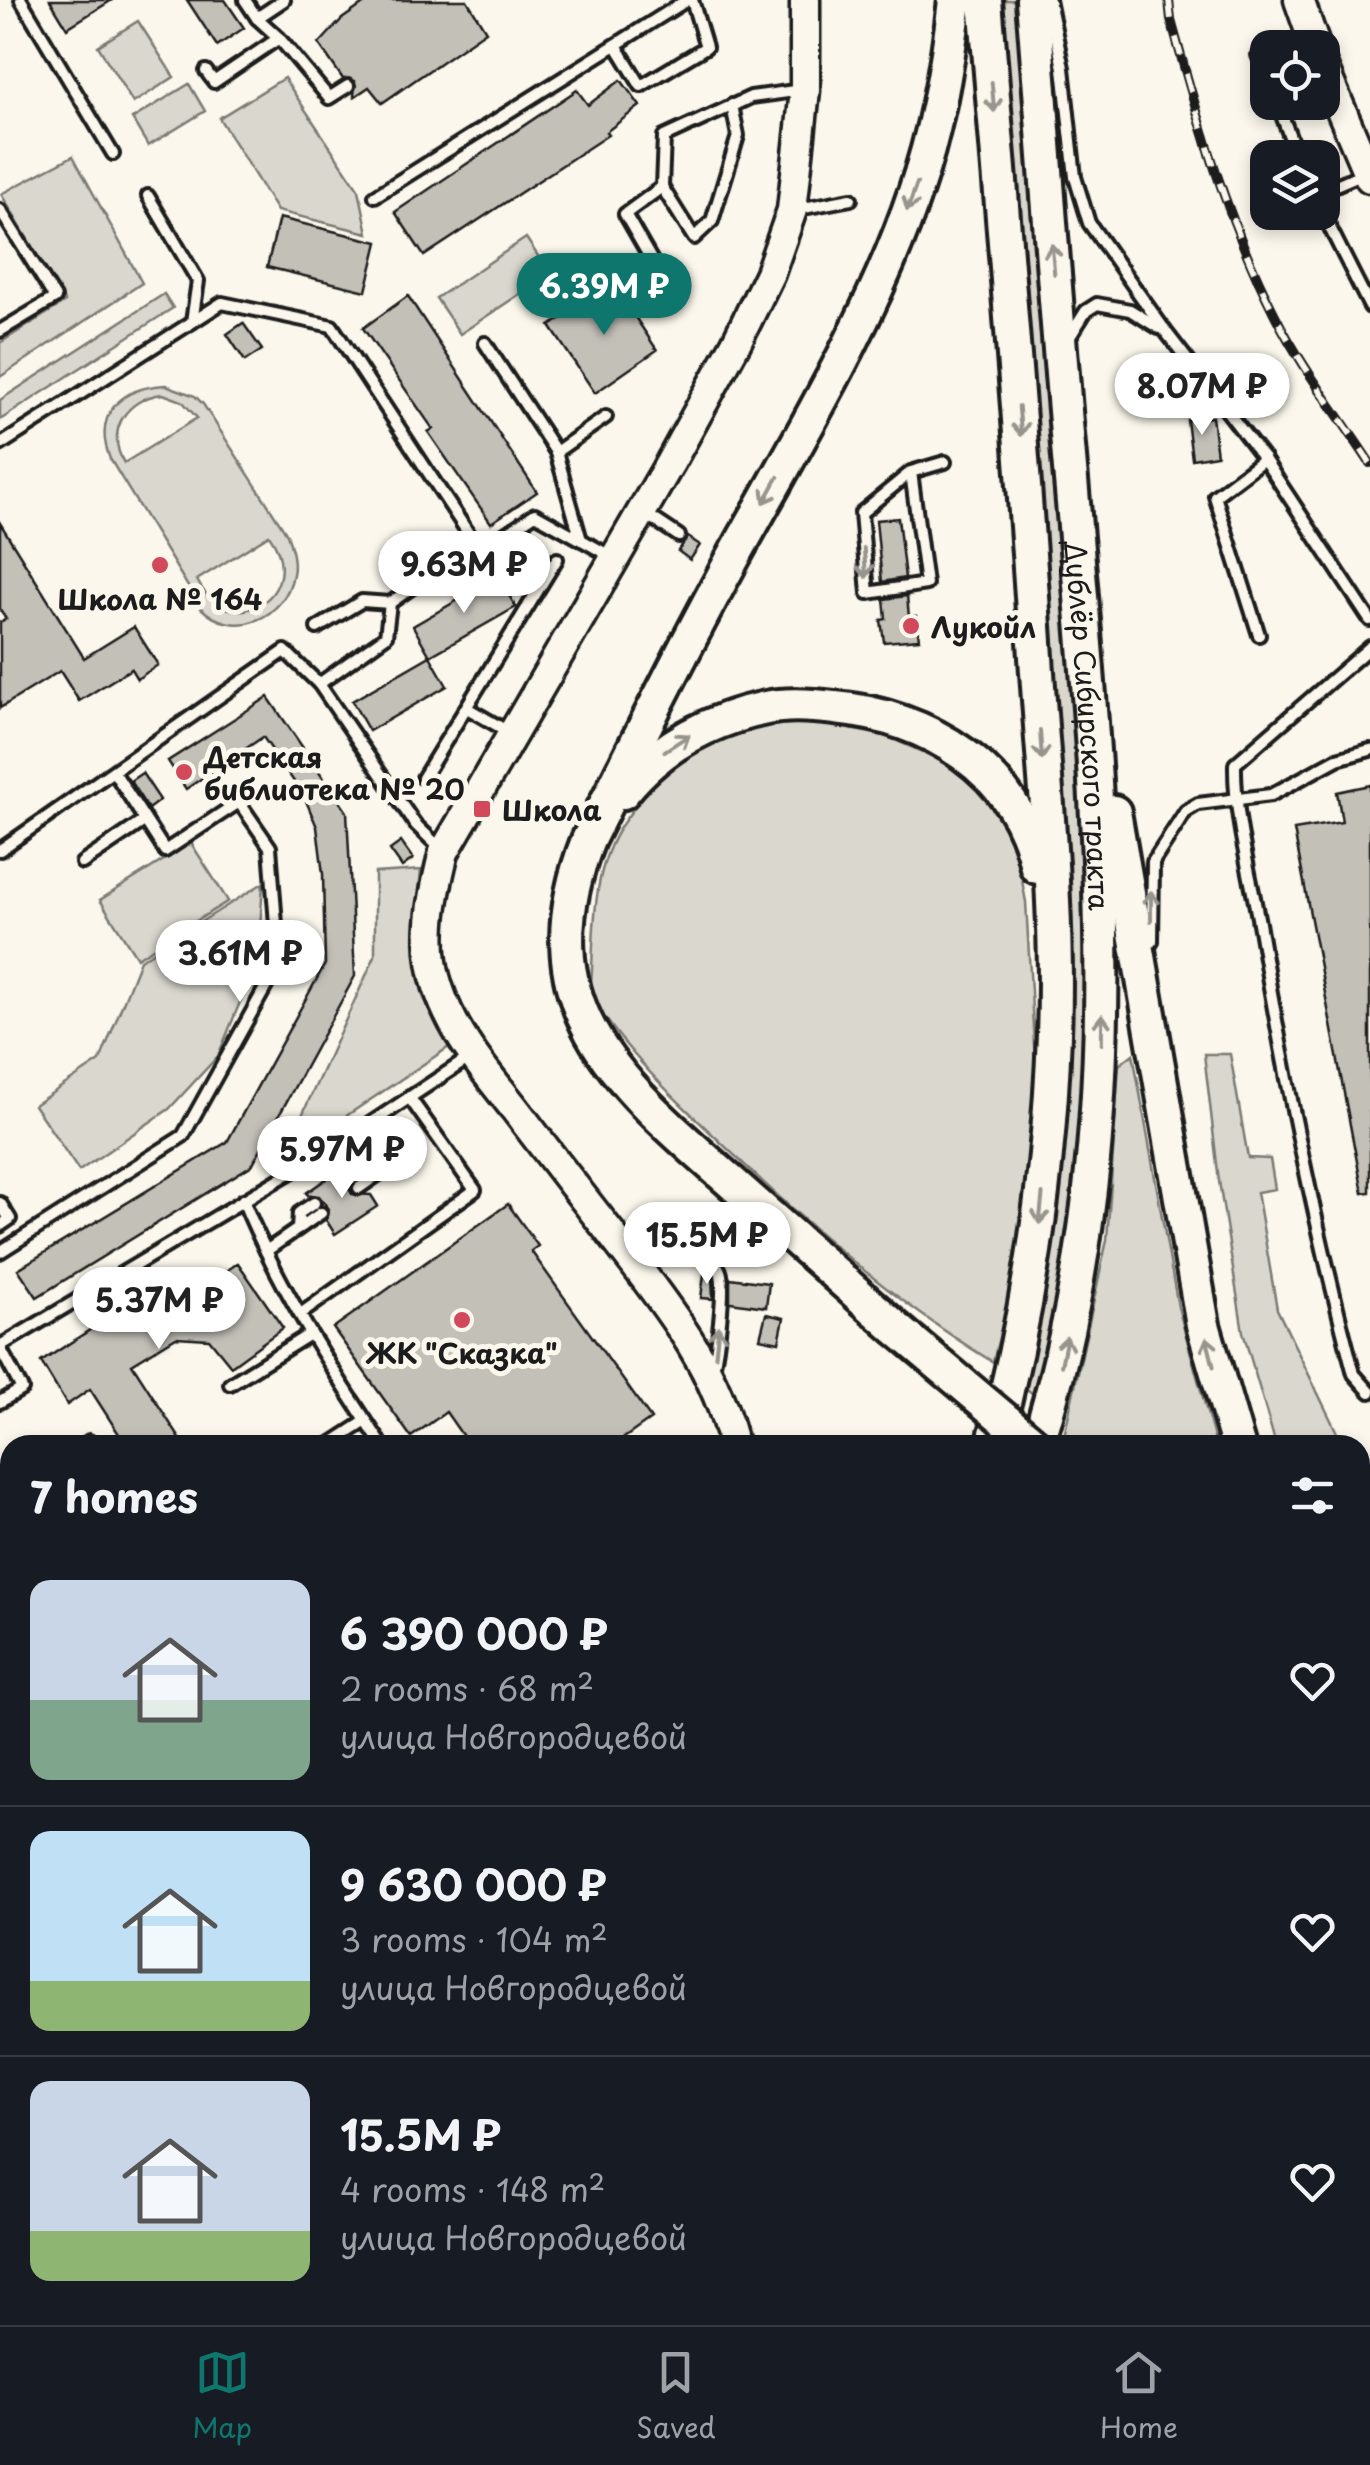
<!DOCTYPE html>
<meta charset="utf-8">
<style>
:root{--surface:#171b24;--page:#20242c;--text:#f1f3f6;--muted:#9ea1a6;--line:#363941;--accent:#0f766e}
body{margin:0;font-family:"Playpen Sans",sans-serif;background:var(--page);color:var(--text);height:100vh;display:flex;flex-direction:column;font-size:38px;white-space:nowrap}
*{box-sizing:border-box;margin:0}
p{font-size:32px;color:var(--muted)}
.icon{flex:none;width:55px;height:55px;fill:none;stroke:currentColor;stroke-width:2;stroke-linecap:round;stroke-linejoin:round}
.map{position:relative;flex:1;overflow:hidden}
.drawer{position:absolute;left:0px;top:1435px;width:1370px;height:890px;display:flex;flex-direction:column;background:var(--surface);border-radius:30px 30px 0 0;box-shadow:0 5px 15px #0003}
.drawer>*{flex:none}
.buttons{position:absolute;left:1250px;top:30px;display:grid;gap:20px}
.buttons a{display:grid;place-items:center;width:90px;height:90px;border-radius:20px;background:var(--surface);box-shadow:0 5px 15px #0003;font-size:50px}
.price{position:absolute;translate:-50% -85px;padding:0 22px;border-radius:35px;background:#fff;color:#222;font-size:32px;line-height:65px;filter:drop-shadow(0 2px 5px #0008)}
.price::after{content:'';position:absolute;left:50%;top:60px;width:30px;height:22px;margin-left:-15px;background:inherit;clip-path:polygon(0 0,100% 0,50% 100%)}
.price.active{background:var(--accent);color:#fff}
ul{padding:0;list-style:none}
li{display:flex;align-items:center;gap:30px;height:250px;padding:0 30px}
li+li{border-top:2px solid var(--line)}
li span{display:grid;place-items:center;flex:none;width:280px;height:200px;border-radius:20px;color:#555}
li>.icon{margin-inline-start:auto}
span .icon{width:120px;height:120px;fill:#fffc;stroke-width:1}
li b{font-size:42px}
h2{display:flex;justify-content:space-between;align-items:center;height:120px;padding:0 30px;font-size:42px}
.tab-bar{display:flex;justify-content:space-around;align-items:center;height:140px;border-top:2px solid var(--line);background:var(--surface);font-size:28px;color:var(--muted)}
.tab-bar a{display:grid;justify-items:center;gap:5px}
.tab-bar .active{color:var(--accent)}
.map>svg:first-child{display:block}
.green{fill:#dad7ce;stroke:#7b7a75;stroke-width:2.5;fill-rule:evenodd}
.building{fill:#c3c0b8;stroke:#1c1c1c;stroke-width:2.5}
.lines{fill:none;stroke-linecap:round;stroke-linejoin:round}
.lane-casing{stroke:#1c1c1c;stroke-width:18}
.secondary-casing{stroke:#1c1c1c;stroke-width:35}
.primary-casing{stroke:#1c1c1c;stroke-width:40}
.lane{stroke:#fbf7ec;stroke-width:10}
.secondary{stroke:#fbf7ec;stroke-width:28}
.primary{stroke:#fbf7ec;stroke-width:32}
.rail-casing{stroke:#1c1c1c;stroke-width:10}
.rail{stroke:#fbf7ec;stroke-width:6;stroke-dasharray:19;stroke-linecap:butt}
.primary-bridge-casing{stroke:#1c1c1c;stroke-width:40;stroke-linecap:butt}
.primary-bridge{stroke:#fbf7ec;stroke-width:32}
.oneway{stroke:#97948e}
.poi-dot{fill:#d1495b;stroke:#fbf7ec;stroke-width:4}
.labels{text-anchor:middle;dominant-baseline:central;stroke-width:10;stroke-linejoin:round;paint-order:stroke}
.poi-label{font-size:28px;font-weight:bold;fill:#1c1c1c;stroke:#fbf7ec;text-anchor:start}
.street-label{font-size:28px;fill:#1c1c1c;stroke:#fbf7ec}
</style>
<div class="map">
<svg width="1370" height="2325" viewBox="0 0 1370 2325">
<rect width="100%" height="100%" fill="#fbf7ec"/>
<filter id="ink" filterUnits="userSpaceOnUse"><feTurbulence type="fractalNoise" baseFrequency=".01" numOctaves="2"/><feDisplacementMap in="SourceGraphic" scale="20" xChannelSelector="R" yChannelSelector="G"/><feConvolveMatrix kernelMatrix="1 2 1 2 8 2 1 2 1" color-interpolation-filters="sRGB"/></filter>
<g filter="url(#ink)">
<g class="green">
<path d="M999,0h20l53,685 13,187 5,160 -10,140 -41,227 -17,-14 37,-202z"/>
<path d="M138,21l36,56 -41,26 -35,-57z"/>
<path d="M284,78l75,112 9,43 -91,-22 -58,-93z"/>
<path d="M189,84l16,27 -57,35 -16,-27z"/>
<path d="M73,156l69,127 -142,94v-34l65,-41 -64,-108z"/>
<path d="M526,238l24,36 -90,60 -24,-36z"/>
<path d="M164,294l9,14 -173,112v-20z"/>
<path d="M166,385l29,11 8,8 84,130c4,13 9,26 6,40 -7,44 -59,67 -92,34l-91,-149c-18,-46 12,-72 56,-74zM163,394l19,7 15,17 -73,45c-19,-32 2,-65 39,-69zM269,535c42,58 -39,110 -72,45z"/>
<path d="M813,722l73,14 66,29 29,26 23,28 13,35 9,48 9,161 -12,177 -30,122c-114,-69 -213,-162 -308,-254 -28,-27 -53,-53 -76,-85 -5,-7 -15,-16 -18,-24 -2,-8 1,-22 1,-30 2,-49 2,-104 31,-146 55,-79 97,-95 190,-101z"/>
<path d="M191,843l37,58 -91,57 -37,-58z"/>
<path d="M421,870l-7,72 8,52 27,53 -167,112 93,-203v-83z"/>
<path d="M263,883l-5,75 -40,98 -49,53 -90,62 -45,-66 66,-44 40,-101z"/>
<path d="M1133,1054l45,253 38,138h-148l-5,-4 44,-201 12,-175z"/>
<path d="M1204,1054h26l18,104 22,1 5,30 -18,3 20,117 66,136h-67l-33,-113 -24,-151z"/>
<path d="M1360,1466h10v176l-10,-17z"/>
</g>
<g class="building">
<path d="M50,0h62l-45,28z"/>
<path d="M187,0h38l19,28 -27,18z"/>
<path d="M369,0h98l19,31 -104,72 -13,-16 -15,10 1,-16 -12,-2 -24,-35 23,-25z"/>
<path d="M621,80l19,26 -34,26 2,3 -184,121 -29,-44 182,-122 11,15z"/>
<path d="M279,218l99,24 -12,49 -99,-24z"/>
<path d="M613,284l44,66 -62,43 -45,-67z"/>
<path d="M408,296l129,196 -46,31 -63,-91 5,-3 -70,-101z"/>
<path d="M243,323l19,27 -17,11 -18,-27z"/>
<path d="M1212,417l5,38 -25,4 -5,-39z"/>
<path d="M898,518l7,60 -23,4 -6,-62z"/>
<path d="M0,523l84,135 50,-31 24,38 -21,14 -6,-10 -52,32 -19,-30 -60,37v-86l6,-3 -6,-10z"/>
<path d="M688,537l12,8 -10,15 -12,-9z"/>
<path d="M498,577l18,30 -86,49 -17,-30z"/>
<path d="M907,596l2,21 7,-1 3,23 -35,3 -3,-22 5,-1 -2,-20z"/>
<path d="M430,656l17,30 -78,45 -17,-30z"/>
<path d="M268,697l79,115 8,164 -103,189 -215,132 -19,-28 209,-127 98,-178 -2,-90 -6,-47 -13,-31 -41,-59 -77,52 -18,-28z"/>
<path d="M142,773l18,27 -12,9 -18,-28z"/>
<path d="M1370,785v407l-7,1 -69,-363 48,-8 -5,-30z"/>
<path d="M401,842l12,17 -11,8 -12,-17z"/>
<path d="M345,1166l2,4 -3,10 8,14 19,1 7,11 -43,28 -9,-14 3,-11 -10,-13h-10l-3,-3z"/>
<path d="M508,1204l30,42 -7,5 120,168 -37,26h-145l-23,-33 -35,25 -78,-109z"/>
<path d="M238,1263l45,65 -52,38 -22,-27 -33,-2 -44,27 52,81h-58l-36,-56 -23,16 -26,-43 87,-57 28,12z"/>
<path d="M704,1274l8,1 1,24 -12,-1z"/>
<path d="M730,1278l39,5 -3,24 -36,-5z"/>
<path d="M766,1314l18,4 -5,24 -19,-4z"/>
</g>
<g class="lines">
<defs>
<g id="lane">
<path d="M21,0l92,154"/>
<path d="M245,0l12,18 22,20 50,60 19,-12"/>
<path d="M1049,0l14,68 12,109 14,46 77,109 98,127 106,161"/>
<path d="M257,18l27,-18"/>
<path d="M616,45l25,41 65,-39 -14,-47"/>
<path d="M1258,55l10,24"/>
<path d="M206,71l8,11 65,-44"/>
<path d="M1277,102l21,56"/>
<path d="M662,187l32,51 18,-17 26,-85 -6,-31"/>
<path d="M1322,191l44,-19"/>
<path d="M148,196l50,85 -6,41"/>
<path d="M375,196l312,-196"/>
<path d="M0,210l55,88 -55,33"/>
<path d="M793,210l58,-11"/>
<path d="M1322,212l48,95"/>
<path d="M675,301l-50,-87 37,-27 2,-50 87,-40 51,-7"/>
<path d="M1069,338l17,-27 11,-7 33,6 29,18"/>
<path d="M485,343l71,109 25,88"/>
<path d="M0,445l222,-142 110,23 148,225 55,-37 77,43"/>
<path d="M556,452l50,-35"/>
<path d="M911,472l15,112 -58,9 -7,-80 50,-41 34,-10"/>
<path d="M643,512l36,24"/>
<path d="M317,628l45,-27 28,2"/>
<path d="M1259,635l-44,-139 49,-37"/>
<path d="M1370,647l-135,117c-1,53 16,112 25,165 25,150 55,298 94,445l16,18"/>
<path d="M319,684l67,-48 4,-33 64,-45"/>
<path d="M467,708l45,26"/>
<path d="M423,778l134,-219"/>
<path d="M0,850l285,-199 34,33 96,140 28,27"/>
<path d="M82,863l62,-42"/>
<path d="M1152,942l1,-80 33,-51 12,-7 73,-9 66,-36 33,-9"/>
<path d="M353,1135l26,39 -20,14"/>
<path d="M352,1178l20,-15"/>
<path d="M243,1200c35,86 87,167 139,245"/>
<path d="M0,1203l10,16 -10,7"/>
<path d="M298,1229l1,-16 15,-10"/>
<path d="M266,1251l55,-38"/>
<path d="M0,1252l183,-116 96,-173 -9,-116 -31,-45 -74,49 -51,-79"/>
<path d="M636,1264l54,-20c11,7 25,14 30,27 6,16 -3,80 -7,98"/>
<path d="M302,1313l173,-123 -66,-93"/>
<path d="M0,1346l353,-211 119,-79"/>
<path d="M0,1348l22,41 -22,13"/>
<path d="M230,1384l80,-50"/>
<path d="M89,1441l3,4"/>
<path d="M329,1445l37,-24"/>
<path d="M0,2026l10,-6"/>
<path d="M1360,2059l8,-5"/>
<path d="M0,2238l10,-5"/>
<path d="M0,2280l10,-1"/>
<path d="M1360,2312l10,-4"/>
<path d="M198,2315l8,10"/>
<path d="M945,2325l15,-10"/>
<path d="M1327,2325l25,-10"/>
</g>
<g id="secondary">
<path d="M1299,0l17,48"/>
<path d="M1322,65l48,113"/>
<path d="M733,1445c-16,-80 -72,-146 -120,-209 -33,-42 -66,-85 -98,-127 -30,-38 -62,-75 -77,-122 -15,-44 -5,-91 6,-135l226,-389 66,-120 34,-70 22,-63 13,-120v-90"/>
<path d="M316,2325l9,-10"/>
</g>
<g id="primary">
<path d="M985,0c18,219 37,437 51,657 8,125 23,252 18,377 -5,140 -24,276 -61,411"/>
<path id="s1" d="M1033,0c13,164 24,327 39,491 27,320 63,642 -35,954"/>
<path d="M623,792c37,-46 85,-72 143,-84 22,-5 46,-3 69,0 92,8 183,62 202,159"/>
<path d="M1114,812l89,513 35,120"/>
<path d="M896,1328c-55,-49 -111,-98 -166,-147 -113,-99 -206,-177 -142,-341 47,-95 94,-189 145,-282 63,-114 141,-243 182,-366 21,-61 33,-128 40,-192"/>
<path d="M1360,1710l9,19"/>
<path d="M1360,1783l10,11"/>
<path d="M1360,1833l10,7"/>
<path d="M422,2325l10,-10"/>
<path d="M488,2325l11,-10"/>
</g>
</defs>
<use href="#lane" class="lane-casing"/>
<use href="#secondary" class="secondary-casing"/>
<use href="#primary" class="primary-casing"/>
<use href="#lane" class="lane"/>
<use href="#secondary" class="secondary"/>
<use href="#primary" class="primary"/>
<defs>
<g id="rail">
<path d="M1169,0l2,20c28,102 56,201 104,295 26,52 64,100 95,148"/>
<path d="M1360,2160l10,-6"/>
<path d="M1119,2325l15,-10"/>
</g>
</defs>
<use href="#rail" class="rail-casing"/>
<use href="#rail" class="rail"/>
<defs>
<path id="primary-bridge" d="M896,1328l139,117"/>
</defs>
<use href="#primary-bridge" class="primary-bridge-casing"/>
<use href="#primary-bridge" class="primary-bridge"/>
</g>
<defs><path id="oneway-shaft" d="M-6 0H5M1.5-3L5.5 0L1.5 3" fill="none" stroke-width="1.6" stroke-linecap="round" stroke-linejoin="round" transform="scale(2.5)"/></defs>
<g class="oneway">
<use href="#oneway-shaft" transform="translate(993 97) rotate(85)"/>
<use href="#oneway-shaft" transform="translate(912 197) rotate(110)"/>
<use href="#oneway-shaft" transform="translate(1053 259) rotate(-95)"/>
<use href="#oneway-shaft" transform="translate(1020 421) rotate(85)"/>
<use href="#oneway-shaft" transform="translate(771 490) rotate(119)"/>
<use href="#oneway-shaft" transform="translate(865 563) rotate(85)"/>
<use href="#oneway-shaft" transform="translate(677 743) rotate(-33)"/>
<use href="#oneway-shaft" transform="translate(1041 745) rotate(86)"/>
<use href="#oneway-shaft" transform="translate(1151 906) rotate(-90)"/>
<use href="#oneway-shaft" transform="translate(1102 1029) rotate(-89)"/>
<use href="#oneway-shaft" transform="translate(1041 1209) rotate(96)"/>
<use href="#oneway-shaft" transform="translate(717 1341) rotate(-84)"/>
<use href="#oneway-shaft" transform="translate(1064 1351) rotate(-79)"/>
<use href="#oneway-shaft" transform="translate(1210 1352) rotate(-104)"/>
</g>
</g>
<g class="poi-dot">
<circle cx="160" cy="565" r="10"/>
<circle cx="911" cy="626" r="10"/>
<circle cx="184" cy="772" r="10"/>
<rect x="472" y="799" width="20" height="20" rx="5"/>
<circle cx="462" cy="1320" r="10"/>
</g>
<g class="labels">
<g class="poi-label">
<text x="160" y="598" text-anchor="middle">Школа № 164</text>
<text x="931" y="626">Лукойл</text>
<text x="204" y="756">Детская<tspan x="204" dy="32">библиотека № 20</tspan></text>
<text x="502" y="809">Школа</text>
<text x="462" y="1352" text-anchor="middle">ЖК "Сказка"</text>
</g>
<g class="street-label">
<text stroke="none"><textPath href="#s1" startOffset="728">Дублёр Сибирского тракта</textPath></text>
</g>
</g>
</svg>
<div class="buttons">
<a><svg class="icon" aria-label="locate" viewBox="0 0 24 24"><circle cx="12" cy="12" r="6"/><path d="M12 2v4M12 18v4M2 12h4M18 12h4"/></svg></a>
<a><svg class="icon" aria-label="layers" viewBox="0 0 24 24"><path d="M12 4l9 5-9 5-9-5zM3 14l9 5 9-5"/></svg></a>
</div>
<b class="price active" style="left:604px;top:338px">6.39M ₽</b>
<b class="price" style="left:1202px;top:438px">8.07M ₽</b>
<b class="price" style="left:464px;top:616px">9.63M ₽</b>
<b class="price" style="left:240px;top:1005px">3.61M ₽</b>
<b class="price" style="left:342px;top:1201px">5.97M ₽</b>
<b class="price" style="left:707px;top:1287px">15.5M ₽</b>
<b class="price" style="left:159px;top:1352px">5.37M ₽</b>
<section class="drawer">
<h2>7 homes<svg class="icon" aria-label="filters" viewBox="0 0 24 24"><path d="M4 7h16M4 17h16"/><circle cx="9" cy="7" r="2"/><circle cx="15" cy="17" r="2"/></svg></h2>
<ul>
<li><span style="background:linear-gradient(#c9d6e8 60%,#7fa58c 0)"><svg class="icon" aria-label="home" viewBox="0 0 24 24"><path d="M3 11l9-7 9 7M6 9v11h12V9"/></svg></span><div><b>6 390 000 ₽</b><p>2 rooms · 68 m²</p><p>улица Новгородцевой</p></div><svg class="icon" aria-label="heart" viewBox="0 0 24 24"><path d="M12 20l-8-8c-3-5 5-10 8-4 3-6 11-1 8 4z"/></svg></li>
<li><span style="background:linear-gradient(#bfe0f5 75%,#8fb573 0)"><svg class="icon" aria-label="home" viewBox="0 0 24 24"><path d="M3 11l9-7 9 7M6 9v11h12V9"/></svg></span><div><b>9 630 000 ₽</b><p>3 rooms · 104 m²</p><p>улица Новгородцевой</p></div><svg class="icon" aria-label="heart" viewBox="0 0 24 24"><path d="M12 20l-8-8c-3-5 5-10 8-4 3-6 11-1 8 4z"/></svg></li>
<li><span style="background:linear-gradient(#c9d6e8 75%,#8fb573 0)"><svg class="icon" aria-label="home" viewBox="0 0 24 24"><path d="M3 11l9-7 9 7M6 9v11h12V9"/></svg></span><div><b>15.5M ₽</b><p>4 rooms · 148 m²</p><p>улица Новгородцевой</p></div><svg class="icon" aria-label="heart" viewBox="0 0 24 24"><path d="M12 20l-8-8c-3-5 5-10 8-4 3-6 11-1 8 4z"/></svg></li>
</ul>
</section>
</div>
<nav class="tab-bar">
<a class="active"><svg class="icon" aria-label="map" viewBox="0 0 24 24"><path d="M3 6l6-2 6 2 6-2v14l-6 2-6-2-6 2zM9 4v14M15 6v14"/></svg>Map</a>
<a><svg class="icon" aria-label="saved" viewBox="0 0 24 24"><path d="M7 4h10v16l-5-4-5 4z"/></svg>Saved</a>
<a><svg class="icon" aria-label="home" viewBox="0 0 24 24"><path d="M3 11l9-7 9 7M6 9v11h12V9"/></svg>Home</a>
</nav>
